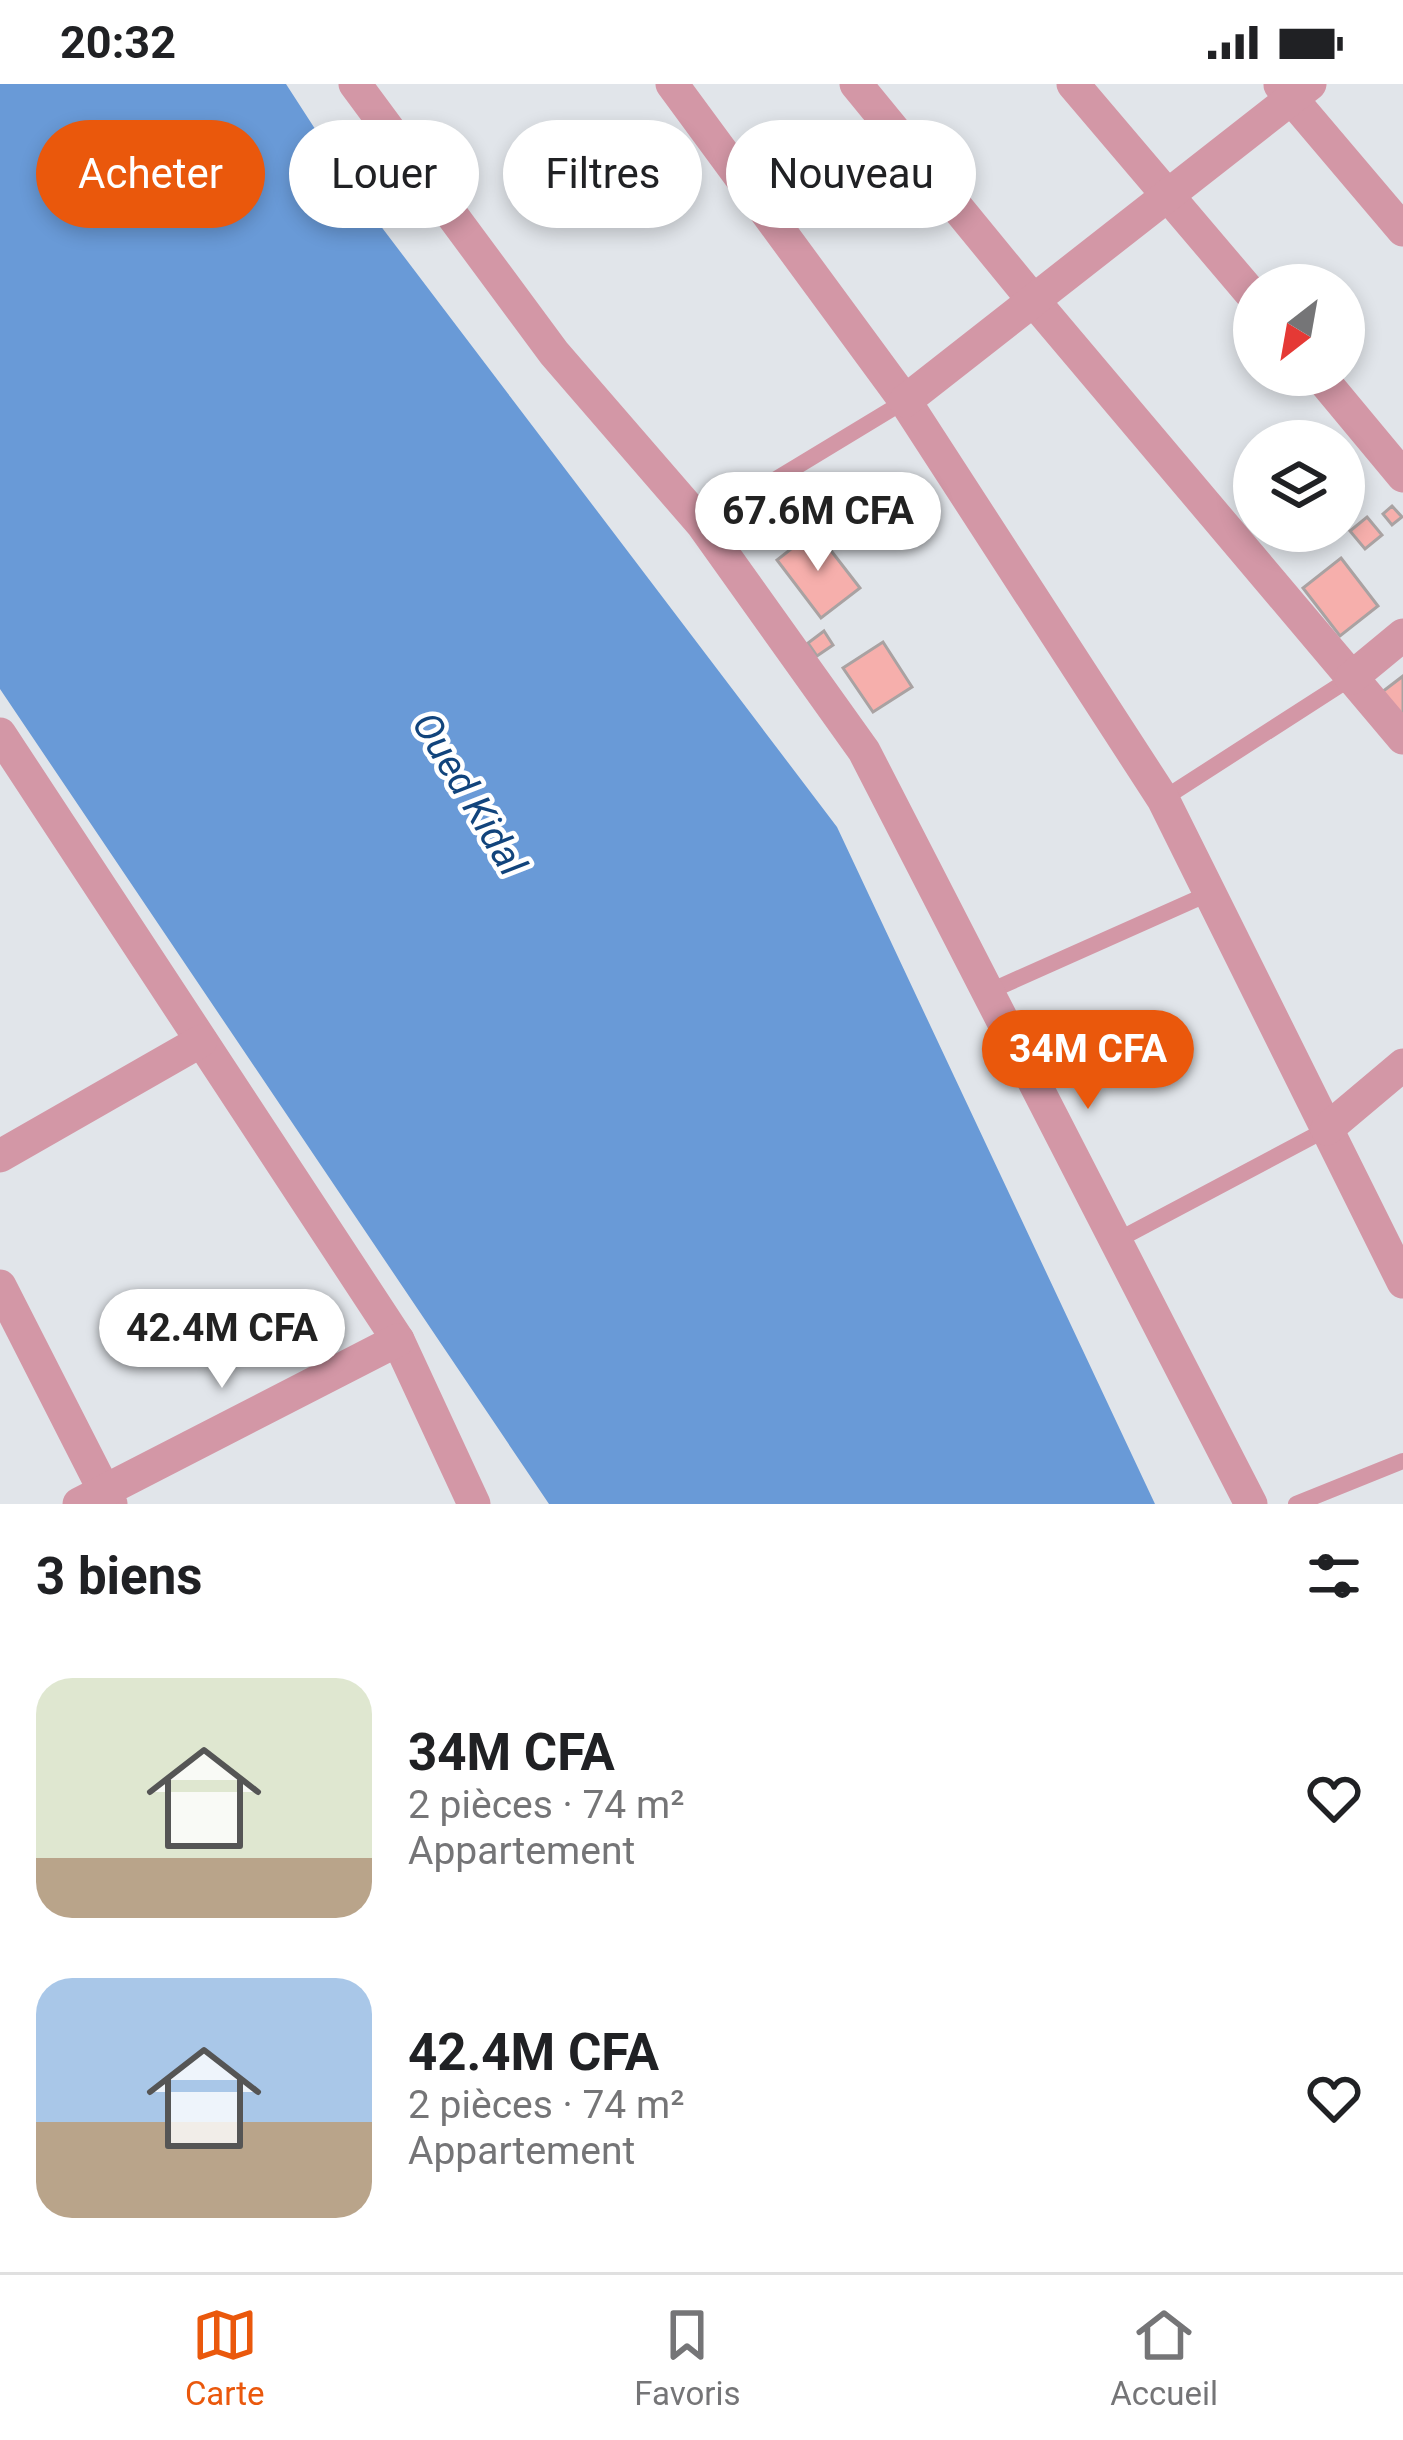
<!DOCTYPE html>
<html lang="fr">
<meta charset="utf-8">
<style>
:root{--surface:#fff;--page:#f6f6f6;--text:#202124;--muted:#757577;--line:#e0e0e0;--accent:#ea580c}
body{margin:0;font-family:Roboto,sans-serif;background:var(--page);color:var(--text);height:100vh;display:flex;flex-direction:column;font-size:45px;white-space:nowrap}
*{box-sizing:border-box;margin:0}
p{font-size:39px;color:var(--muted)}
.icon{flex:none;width:66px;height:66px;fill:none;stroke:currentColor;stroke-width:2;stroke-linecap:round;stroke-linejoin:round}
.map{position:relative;height:1420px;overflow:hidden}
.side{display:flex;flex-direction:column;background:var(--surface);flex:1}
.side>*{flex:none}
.top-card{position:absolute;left:36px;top:36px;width:1332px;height:108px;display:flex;gap:24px}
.needle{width:78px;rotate:211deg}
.buttons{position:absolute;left:1233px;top:180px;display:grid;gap:24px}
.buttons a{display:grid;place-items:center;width:132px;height:132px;border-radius:50%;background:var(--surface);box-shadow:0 6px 18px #0003;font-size:60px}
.price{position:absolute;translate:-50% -102px;padding:0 27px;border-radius:42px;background:#fff;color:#222;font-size:39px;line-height:78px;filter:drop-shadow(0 3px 6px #0008)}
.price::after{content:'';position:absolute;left:50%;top:72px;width:36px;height:27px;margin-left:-18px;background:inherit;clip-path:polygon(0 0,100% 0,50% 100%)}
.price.current{background:var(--accent);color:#fff}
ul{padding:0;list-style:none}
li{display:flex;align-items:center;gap:36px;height:300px;padding:0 36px}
li span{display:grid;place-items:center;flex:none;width:336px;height:240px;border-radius:36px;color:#555}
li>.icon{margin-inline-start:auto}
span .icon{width:144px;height:144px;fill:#fffc;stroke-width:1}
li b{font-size:51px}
h2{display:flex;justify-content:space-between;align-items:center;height:144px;padding:0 36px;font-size:51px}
.pill{padding:0 42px;border-radius:54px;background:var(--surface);box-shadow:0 6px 18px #0003;font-size:42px;line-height:108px}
.pill.current{background:var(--accent);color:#fff}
.status{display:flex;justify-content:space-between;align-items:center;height:84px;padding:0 60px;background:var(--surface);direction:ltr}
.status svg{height:33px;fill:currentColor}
.tabs{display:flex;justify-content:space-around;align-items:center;height:168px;border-top:3px solid var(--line);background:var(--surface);font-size:33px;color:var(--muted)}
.tabs a{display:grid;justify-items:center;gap:6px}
.tabs .current{color:var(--accent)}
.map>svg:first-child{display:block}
.water{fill:#699ad7}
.building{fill:#f6afac;stroke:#a9a2a2;stroke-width:3}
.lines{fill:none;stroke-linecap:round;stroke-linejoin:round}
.service{stroke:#d397a6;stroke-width:16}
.minor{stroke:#d397a6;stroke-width:33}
.labels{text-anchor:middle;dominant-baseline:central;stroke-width:9;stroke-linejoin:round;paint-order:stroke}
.water-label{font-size:39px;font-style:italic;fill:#11447c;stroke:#fff}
</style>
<div class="status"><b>20:32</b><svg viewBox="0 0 49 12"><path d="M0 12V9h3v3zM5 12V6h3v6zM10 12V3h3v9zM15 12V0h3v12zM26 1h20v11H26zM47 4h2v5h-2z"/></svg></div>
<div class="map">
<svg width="1403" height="1420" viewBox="0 0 1403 1420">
<rect width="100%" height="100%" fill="#e1e5ea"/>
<path class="water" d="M0,0h286l75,116 476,627 318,677h-606l-549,-815z"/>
<g class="building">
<path d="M776,414l11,15 -44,34 -11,-16z"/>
<path d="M1392,422l10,11 -10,8 -9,-11z"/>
<path d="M1367,433l15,18 -17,14 -15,-18z"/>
<path d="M815,446l45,58 -39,30 -44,-58z"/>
<path d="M1341,474l37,48 -38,30 -37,-48z"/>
<path d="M824,547l9,14 -16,11 -9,-13z"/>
<path d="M883,558l29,45 -39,25 -30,-44z"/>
<path d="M1403,592v43l-21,-27z"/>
</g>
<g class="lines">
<g class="service">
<path d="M702,440l203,-123"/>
<path d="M1163,715l188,-121"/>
<path d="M988,908l222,-99"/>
<path d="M1116,1157l211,-112"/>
<path d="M1296,1420l107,-43"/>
</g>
<g class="minor">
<path d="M355,0l199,269 148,171 162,227 387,753"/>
<path d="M672,0l233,317 258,398 240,483"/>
<path d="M856,0l177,216 370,438"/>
<path d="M1073,0l181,213"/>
<path d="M1280,1l123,145"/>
<path d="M1319,291l84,101"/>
<path d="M905,317l405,-317"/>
<path d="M1351,594l52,-43"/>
<path d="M0,650l398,606 76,164"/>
<path d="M1327,1045l76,-64"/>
<path d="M0,1072l201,-115"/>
<path d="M0,1202l111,218"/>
<path d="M79,1420l319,-164"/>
</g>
</g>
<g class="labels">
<g class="water-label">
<text transform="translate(469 710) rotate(59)">Oued Kidal</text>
</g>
</g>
</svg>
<div class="buttons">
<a><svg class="needle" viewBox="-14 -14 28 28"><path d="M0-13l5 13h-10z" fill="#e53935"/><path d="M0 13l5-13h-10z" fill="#757577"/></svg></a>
<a><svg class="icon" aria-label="layers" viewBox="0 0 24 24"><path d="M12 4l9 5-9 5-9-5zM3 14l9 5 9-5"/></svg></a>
</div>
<b class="price" style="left:818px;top:490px">67.6M CFA</b>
<b class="price current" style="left:1088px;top:1028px">34M CFA</b>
<b class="price" style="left:222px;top:1307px">42.4M CFA</b>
<div class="top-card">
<a class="pill current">Acheter</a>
<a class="pill">Louer</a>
<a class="pill">Filtres</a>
<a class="pill">Nouveau</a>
</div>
</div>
<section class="side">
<h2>3 biens<svg class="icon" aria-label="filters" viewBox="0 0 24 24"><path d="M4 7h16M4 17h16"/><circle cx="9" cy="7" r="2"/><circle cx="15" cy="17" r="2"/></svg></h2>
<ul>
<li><span style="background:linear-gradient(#dfe7d0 75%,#b9a48a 0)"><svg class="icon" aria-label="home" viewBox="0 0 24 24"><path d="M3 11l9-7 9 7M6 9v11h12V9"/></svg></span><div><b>34M CFA</b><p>2 pièces · 74 m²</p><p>Appartement</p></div><svg class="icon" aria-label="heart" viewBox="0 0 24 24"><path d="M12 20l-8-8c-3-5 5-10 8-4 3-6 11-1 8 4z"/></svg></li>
<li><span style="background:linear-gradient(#a9c7e8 60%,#b9a48a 0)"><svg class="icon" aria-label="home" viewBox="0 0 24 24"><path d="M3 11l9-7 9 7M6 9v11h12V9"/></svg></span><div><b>42.4M CFA</b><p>2 pièces · 74 m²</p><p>Appartement</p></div><svg class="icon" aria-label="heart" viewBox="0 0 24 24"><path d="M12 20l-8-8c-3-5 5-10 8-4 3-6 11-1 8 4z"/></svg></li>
</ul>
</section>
<nav class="tabs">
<a class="current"><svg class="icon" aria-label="map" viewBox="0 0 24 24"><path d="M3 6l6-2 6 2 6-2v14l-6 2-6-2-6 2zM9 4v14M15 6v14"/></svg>Carte</a>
<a><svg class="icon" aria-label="saved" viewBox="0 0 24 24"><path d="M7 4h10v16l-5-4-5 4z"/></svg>Favoris</a>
<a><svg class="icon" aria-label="home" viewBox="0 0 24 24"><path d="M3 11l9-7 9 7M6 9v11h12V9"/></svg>Accueil</a>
</nav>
